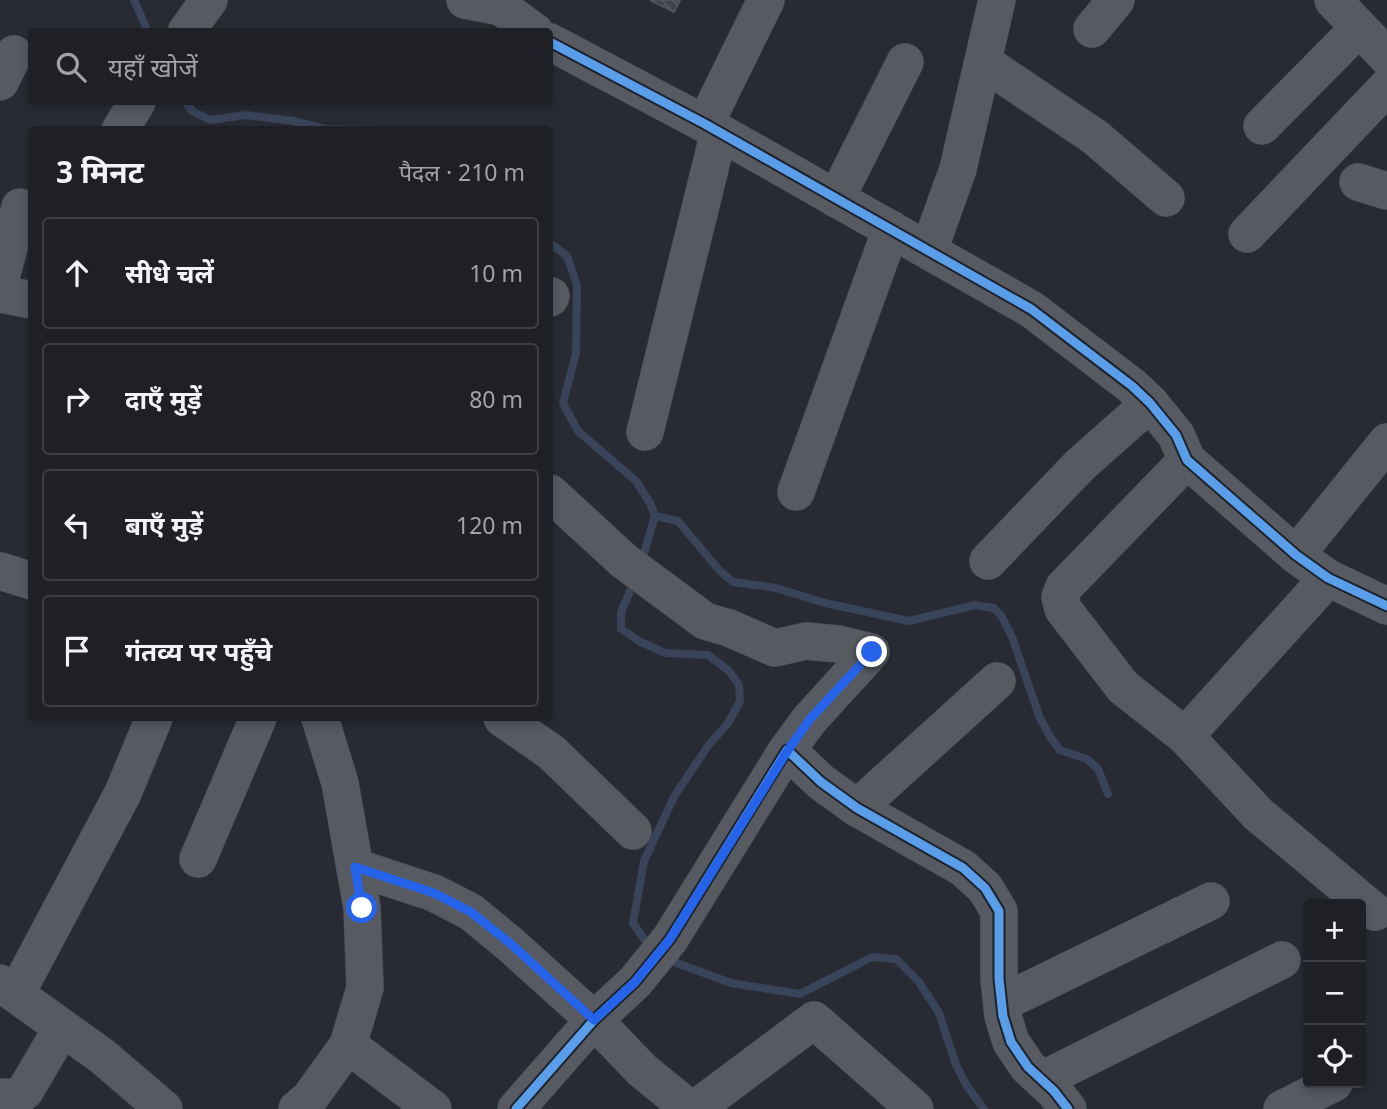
<!DOCTYPE html>
<html lang="hi">
<meta charset="utf-8">
<style>
:root{--surface:#1e2026;--page:#2b2d32;--text:#f1f3f6;--muted:#a1a3a7;--line:#3c3e43}
body{margin:0;font-family:"Noto Sans","Noto Sans Devanagari",sans-serif;background:var(--page);color:var(--text)}
.controls{position:absolute;right:21px;bottom:21px;display:grid;overflow:hidden;border-radius:7px;box-shadow:0 4px 10px #0003}
.controls button{width:63px;height:63px;display:grid;place-items:center;padding:0;border:0;border-bottom:2px solid var(--line);background:var(--surface);color:var(--text);font:35px sans-serif}
.stop{position:absolute;width:21px;height:21px;margin:-16px;border:5px solid #2563eb;border-radius:50%;background:#fff}
.stop.end{background:#2563eb;border-color:#fff;box-shadow:0 2px 7px #0008}
.list{margin:0;padding:0;list-style:none}
h2{display:flex;justify-content:space-between;align-items:center;height:91px;margin:0;padding:0 28px;font-size:30px}
h2 small{font-size:23px;font-weight:400;color:var(--muted)}
.list li{display:grid;grid-template-columns:46px 1fr auto;gap:21px;align-items:center;box-sizing:border-box;height:112px;margin:0 14px 14px;padding:0 14px;border:2px solid var(--line);border-radius:7px}
.list b{display:block;font-size:26px;white-space:nowrap}
.list em{font-size:23px;font-style:normal;color:var(--muted)}
.icon{flex:none;width:38px;height:38px;fill:none;stroke:currentColor;stroke-width:2;stroke-linecap:round;stroke-linejoin:round}
.map{position:relative;flex:none;width:1387px;height:1109px;overflow:hidden}
.search{position:absolute;background:var(--surface);box-shadow:0 4px 10px #0003;left:28px;top:28px;width:525px;height:77px;display:flex;align-items:center;gap:18px;box-sizing:border-box;padding:0 24px;border-radius:7px;color:var(--muted);font-size:26px}
.panel{position:absolute;background:var(--surface);box-shadow:0 4px 10px #0003;left:28px;top:126px;width:525px;height:595px;border-radius:7px}
.map>svg:first-child{display:block}
</style>
<div class="map">
<svg width="1387" height="1109" viewBox="0 0 1387 1109">
<defs>
<pattern id="building-back-hatch" width="6" height="6" patternUnits="userSpaceOnUse" patternTransform="scale(1.75)"><rect width="6" height="6" fill="#3f4248"/><path d="M-1 5l2 2M0 0l6 6M5-1l2 2" fill="none" stroke="#585b61"/></pattern>
</defs>
<rect width="100%" height="100%" fill="#282b33"/>
<g fill="none" stroke-linecap="round" stroke-linejoin="round">
<g stroke="#39445a" stroke-width="8">
<polyline points="134,0 148,32"/>
<polyline points="186,102 192,111 210,120 246,115 293,121 325,129 372,130"/>
<polyline points="550,243 567,256 577,285 576,353 563,403 578,431 636,481 650,503 655,516 641,563"/>
<polyline points="655,516 678,521 719,570 733,582 776,588 825,603 909,621 975,605 994,608 1002,617 1012,637 1040,718 1051,738 1060,750 1087,759 1098,769 1108,794"/>
<polyline points="634,582 621,612 621,629 639,641 665,653 708,655 729,671 739,685 740,701 728,723 708,746 675,795 644,861 633,923 650,948"/>
<polyline points="666,959 731,983 800,994 872,957 896,959 919,982 939,1013 956,1065 967,1086 984,1109"/>
</g>
</g>
<polygon fill="url(#building-back-hatch)" stroke="#50535b" stroke-width="2" points="650,0 680,0 674,12"/>
<g fill="none" stroke-linecap="round" stroke-linejoin="round">
<defs>
<g id="minor">
<polyline points="465,0 501,7"/>
<polyline points="499,0 501,7 535,32"/>
<polyline points="1333,0 1387,57"/>
<polyline points="1092,29 1116,0"/>
<polyline points="186,32 209,0"/>
<polyline points="550,42 705,124 1031,309 1132,386 1150,403 1176,435 1187,460 1296,555 1328,578 1387,606"/>
<polyline points="983,62 1095,137 1166,198"/>
<polyline points="0,82 14,54"/>
<polyline points="705,124 766,0"/>
<polyline points="1262,126 1359,28"/>
<polyline points="120,130 137,102"/>
<polyline points="1358,182 1387,191"/>
<polyline points="836,199 905,62"/>
<polyline points="1247,234 1387,87"/>
<polyline points="929,250 958,169 997,0"/>
<polyline points="0,281 20,207"/>
<polyline points="0,294 32,300"/>
<polyline points="550,298 551,296"/>
<polyline points="645,432 719,132"/>
<polyline points="1187,460 1064,587 1060,597 1063,609 1123,687 1185,736 1258,814 1375,912"/>
<polyline points="796,492 891,229"/>
<polyline points="550,493 624,561 705,621 729,628 775,648 806,641 838,644 871,652 810,719 787,750"/>
<polyline points="1296,555 1387,442"/>
<polyline points="988,561 1080,465 1150,403"/>
<polyline points="0,571 32,581"/>
<polyline points="502,718 551,752 633,831"/>
<polyline points="1185,736 1328,578"/>
<polyline points="857,808 997,681"/>
<polyline points="198,859 258,718"/>
<polyline points="355,867 434,893 471,912 511,945 594,1020 642,1070 686,1106 693,1108 699,1106 814,1020 915,1109"/>
<polyline points="0,983 102,1056 164,1109"/>
<polyline points="16,994 123,793 154,718"/>
<polyline points="1002,1003 1211,901"/>
<polyline points="348,1045 433,1109"/>
<polyline points="1042,1080 1282,960"/>
<polyline points="0,1097 15,1098 25,1091 62,1028"/>
<polyline points="297,1109 309,1099 348,1045 365,988 362,908 340,783 320,718"/>
<polyline points="516,1109 594,1020 635,982 670,939 787,750 821,782 857,808 963,868 985,888 999,911 999,979 1003,1016 1011,1042 1028,1067 1054,1091 1068,1109"/>
<polyline points="1282,1109 1334,1083"/>
</g>
</defs>
<use href="#minor" stroke="#44464c" stroke-width="38"/>
<use href="#minor" stroke="#575a61" stroke-width="37"/>
<defs>
<g id="cycleway">
<polyline points="550,42 705,124 1031,309 1132,386 1150,403 1176,435 1187,460 1296,555 1328,578 1387,606"/>
<polyline points="516,1109 594,1020 635,982 670,939 787,750 821,782 857,808 963,868 985,888 999,911 999,979 1003,1016 1011,1042 1028,1067 1054,1091 1068,1109"/>
</g>
</defs>
<use href="#cycleway" stroke="#1d222c" stroke-width="13"/>
<use href="#cycleway" stroke="#5a9eea" stroke-width="9"/>
</g>
<g fill="none" stroke-linecap="round" stroke-linejoin="round">
<polyline stroke="#2563eb" stroke-width="9" points="362,908 355,867 434,893 471,912 511,944 594,1020 635,982 670,939 788,750 810,719 872,652"/>
</g>
</svg>
<div class="controls">
<button>+</button>
<button>−</button>
<button><svg class="icon" aria-label="locate" viewBox="0 0 24 24"><circle cx="12" cy="12" r="6"/><path d="M12 2v4M12 18v4M2 12h4M18 12h4"/></svg></button>
</div>
<div class="stop" style="left:362px;top:908px"></div>
<div class="stop end" style="left:872px;top:652px"></div>
<div class="search"><svg class="icon" aria-label="search" viewBox="0 0 24 24"><circle cx="10" cy="10" r="6"/><path d="M15 15l6 6"/></svg>यहाँ खोजें</div>
<section class="panel">
<h2>3 मिनट<small>पैदल · 210 m</small></h2>
<ul class="list">
<li><svg class="icon" aria-label="ahead" viewBox="0 0 24 24"><path d="M12 20V5M6 11l6-6 6 6"/></svg><div><b>सीधे चलें</b></div><em>10 m</em></li>
<li><svg class="icon" aria-label="right" viewBox="0 0 24 24"><path d="M7 20v-9h11M14 6l5 5-5 5"/></svg><div><b>दाएँ मुड़ें</b></div><em>80 m</em></li>
<li><svg class="icon" aria-label="left" viewBox="0 0 24 24"><path d="M17 20v-9H6M10 6l-5 5 5 5"/></svg><div><b>बाएँ मुड़ें</b></div><em>120 m</em></li>
<li><svg class="icon" aria-label="arrive" viewBox="0 0 24 24"><path d="M6 21V4h12l-3 4 3 4H6"/></svg><div><b>गंतव्य पर पहुँचे</b></div></li>
</ul>
</section>
</div>
